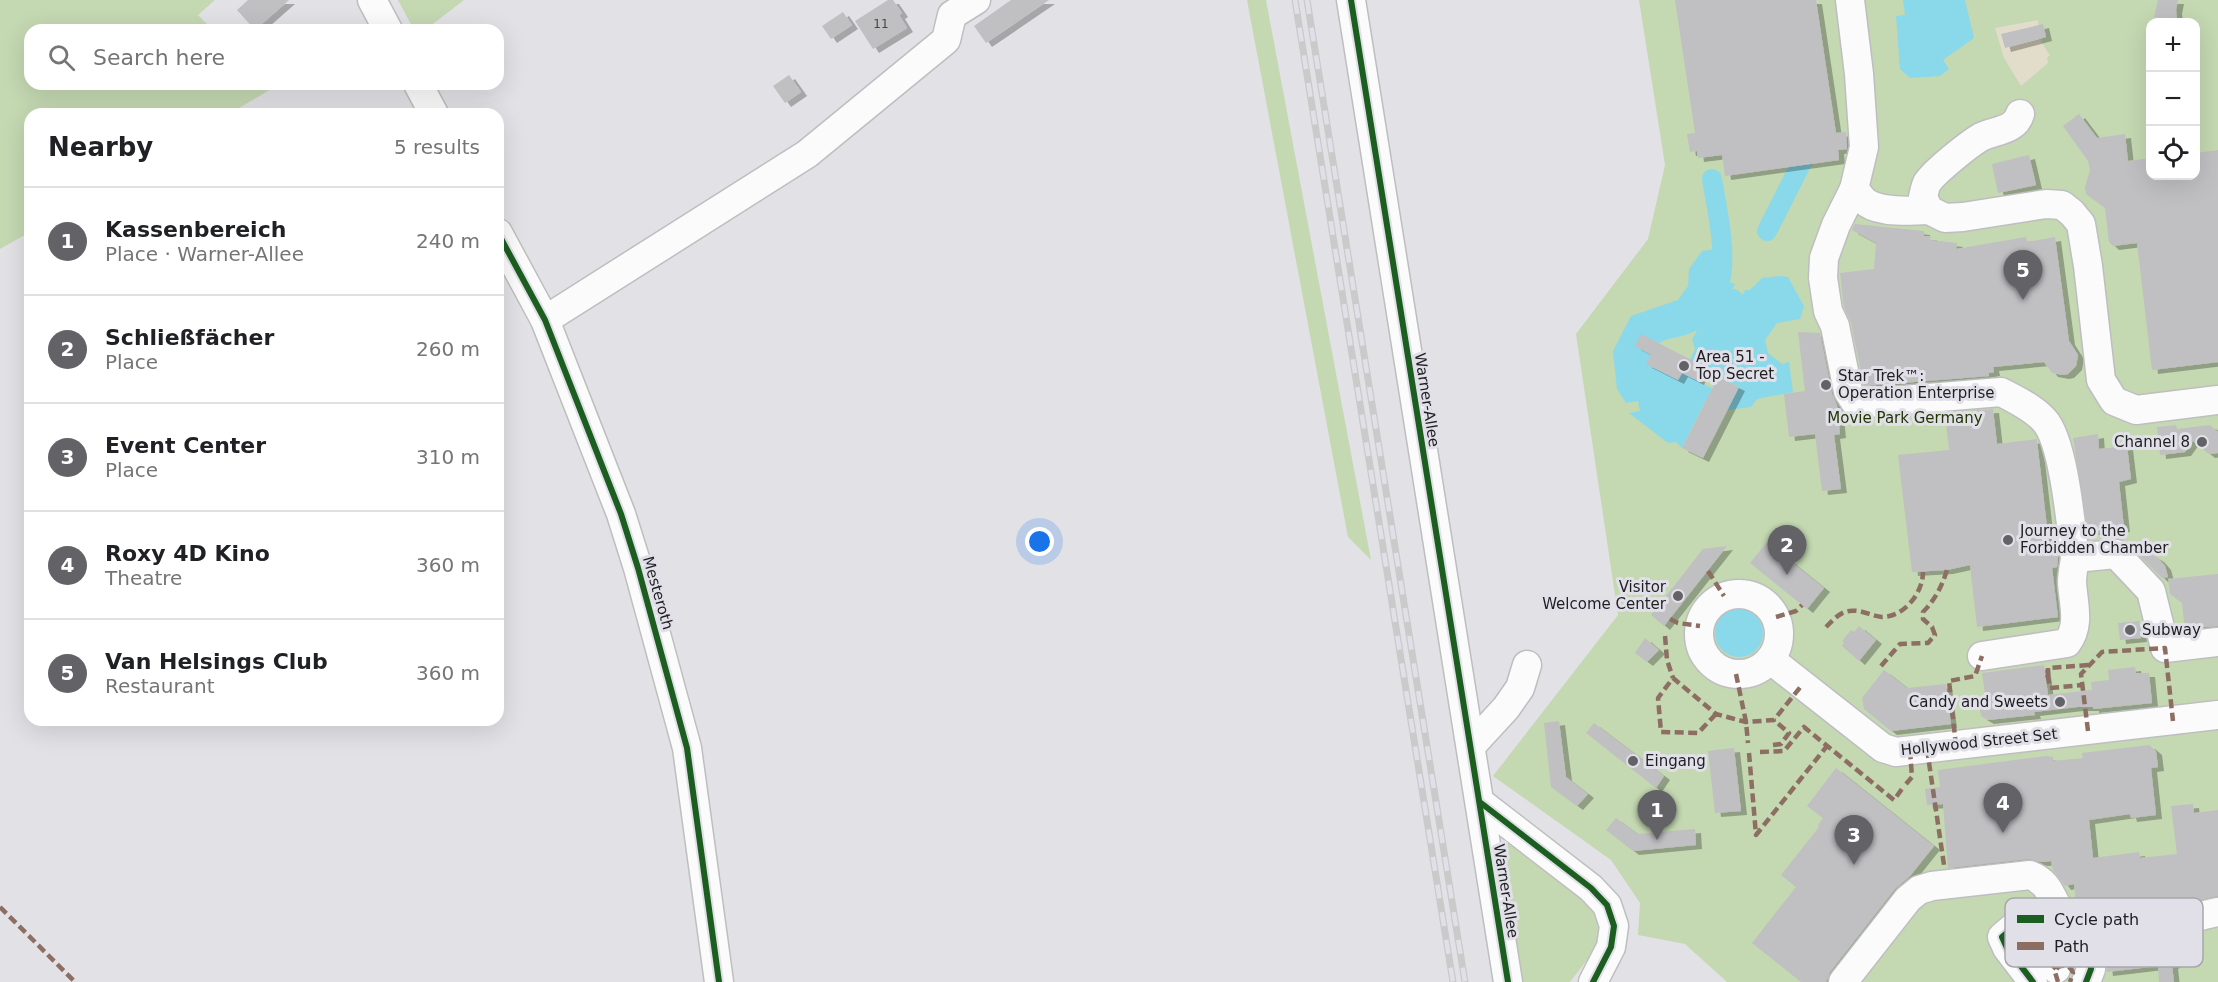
<!DOCTYPE html>
<meta charset="utf-8">
<style>
:root{--surface:#fff;--page:#f6f6f6;--text:#202124;--muted:#757577;--line:#e0e0e0;--accent:#636367}
body{margin:0;font-family:"DejaVu Sans",sans-serif;background:var(--page);color:var(--text)}
.controls{position:absolute;right:18px;top:18px;display:grid;overflow:hidden;border-radius:12px;box-shadow:0 6px 24px #0002}
.controls button{width:54px;height:54px;display:grid;place-items:center;padding:0;border:0;border-bottom:2px solid var(--line);background:var(--surface);color:var(--text);font:30px sans-serif}
.you{position:absolute;left:1040px;top:542px;width:21px;height:21px;margin:-15px;border:4px solid #fff;border-radius:50%;background:#1a73e8;box-shadow:0 0 0 9px #1a73e833}
.badge{display:grid;place-items:center;width:39px;height:39px;border-radius:50%;background:var(--accent);color:#fff;font-size:20px;font-weight:700}
.pin{position:absolute;translate:-50% -50px;filter:drop-shadow(0 2px 3px #0008)}
.pin::after{content:'';position:absolute;top:32px;width:21px;height:18px;background:inherit;clip-path:polygon(0 0,100% 0,50% 100%)}
.list{margin:0;padding:0;list-style:none}
h2{display:flex;justify-content:space-between;align-items:center;height:78px;margin:0;padding:0 24px;font-size:26px}
h2 small{font-size:20px;font-weight:400;color:var(--muted)}
.list li{display:grid;grid-template-columns:39px 1fr auto;gap:18px;align-items:center;box-sizing:border-box;height:108px;padding:0 24px;border-top:2px solid var(--line)}
.list b{display:block;font-size:22px;white-space:nowrap}
.list p{margin:0;font-size:20px;white-space:nowrap;color:var(--muted)}
.list em{font-size:20px;font-style:normal;color:var(--muted)}
.icon{flex:none;width:33px;height:33px;fill:none;stroke:currentColor;stroke-width:2;stroke-linecap:round;stroke-linejoin:round}
.map{position:relative;flex:none;width:2218px;height:982px;overflow:hidden}
.search{position:absolute;background:var(--surface);box-shadow:0 6px 24px #0002;left:24px;top:24px;width:480px;height:66px;display:flex;align-items:center;gap:15px;box-sizing:border-box;padding:0 21px;border-radius:18px;color:var(--muted);font-size:22px}
.panel{position:absolute;background:var(--surface);box-shadow:0 6px 24px #0002;left:24px;top:108px;width:480px;height:618px;border-radius:18px}
.map>svg:first-child{display:block}
</style>
<div class="map">
<svg width="2218" height="982" viewBox="0 0 2218 982">
<defs>
<filter id="shadow"><feDropShadow dx="6" dy="4" stdDeviation="0" flood-color="#0004"/></filter>
</defs>
<rect width="100%" height="100%" fill="#e2e2e6"/>
<g fill="#c4d8b2" fill-rule="evenodd">
<polygon points="0,0 215,0 198,15 213,30 30,30 30,84 269,84 273,88 229,114 30,114 30,232 0,249"/>
<polygon points="398,0 464,0 425,30 414,30"/>
<polygon points="1247,0 1266,0 1371,560 1348,537"/>
<path d="M1639 0H2218V982H1727L1685 944 1638 935 1640 903 1611 860 1493 776 1618 615 1576 334 1648 239 1665 165ZM2150 22H2196V176H2150Z"/>
<polygon points="1506,841 1553,873 1596,909 1602,941 1570,982 1519,982 1498,845"/>
</g>
<path fill="#e2dcca" d="M2038 20C2038 34 2041 44 2050 55L2047 58 2048 63 2021 86 2004 58 1995 28Z"/>
<g fill="#8ad9ea">
<polygon points="1903,0 1965,0 1974,38 1943,60 1949,69 1940,76 1910,78 1900,69 1896,16 1905,15"/>
<path d="M1717 249C1719 274 1715 299 1692 314 1689 317 1684 321 1681 322 1677 323 1672 320 1667 321 1654 323 1640 333 1635 345 1634 349 1635 355 1635 359 1638 390 1673 404 1695 380L1722 393 1706 400 1682 448 1676 442 1668 443 1629 413 1640 411 1638 401 1626 403 1617 389 1613 351 1631 316 1678 300 1688 286 1689 269 1702 251Z"/>
<polygon points="1781,276 1788,277 1804,306 1800,319 1777,323 1765,340 1768,353 1782,364 1789,362 1793,392 1757,399 1751,407 1727,410 1739,387 1705,370 1705,367 1745,290 1750,290 1762,278"/>
<polygon points="1727,282 1735,284 1696,353 1692,339 1697,331 1689,328 1710,311"/>
<circle cx="1739" cy="633" r="24"/>
</g>
<g fill="none" stroke-linecap="round" stroke-linejoin="round">
<g stroke="#8ad9ea" stroke-width="20">
<path d="M1712 179C1719 225 1743 306 1681 326 1666 330 1650 330 1644 348 1635 379 1670 395 1693 375L1733 299"/>
<polyline points="1767,231 1804,158"/>
</g>
</g>
<g fill="#c0bfc2" filter="url(#shadow)">
<polygon points="248,0 289,0 255,30 237,10"/>
<polygon points="888,0 893,0 902,13 899,15 907,28 873,49 855,21"/>
<polygon points="1011,0 1049,0 986,43 974,26"/>
<polygon points="1675,0 1816,0 1836,133 1846,132 1847,149 1838,150 1839,160 1725,176 1722,155 1698,158 1697,151 1690,152 1687,134 1695,133"/>
<polygon points="2158,0 2178,0 2176,10 2177,19 2169,20 2154,17"/>
<polygon points="843,12 852,25 831,39 822,26"/>
<polygon points="2043,24 2046,37 2005,48 2001,34"/>
<polygon points="789,75 801,92 785,103 773,86"/>
<polygon points="2079,114 2097,138 2125,134 2128,161 2151,158 2151,176 2196,176 2196,153 2218,150 2218,362 2152,370 2137,243 2113,246 2109,242 2105,208 2086,194 2085,187 2090,170 2088,161 2063,126"/>
<polygon points="2029,155 2036,185 1998,193 1992,164"/>
<polygon points="1855,224 1924,231 1924,236 1931,236 1930,240 1957,243 1956,249 2026,237 2027,242 2055,237 2069,341 2078,355 2076,366 2068,374 2063,375 2052,373 2044,362 1993,367 1994,372 1989,373 1989,376 1864,386 1851,323 1844,307 1840,273 1874,269 1876,243 1852,230"/>
<polygon points="1798,332 1820,333 1832,394 1837,405 1840,434 1834,435 1841,489 1822,491 1815,434 1789,437 1784,394 1805,391"/>
<polygon points="1641,334 1705,367 1698,381 1682,373 1678,380 1646,364 1651,355 1635,346"/>
<polygon points="1718,377 1739,387 1703,458 1682,448"/>
<polygon points="1993,409 1997,444 2037,439 2037,441 2050,553 2058,552 2058,558 2057,567 2052,568 2058,617 1977,627 1970,565 1947,570 1912,572 1898,455 1949,450 1945,413"/>
<polygon points="2176,425 2177,429 2210,425 2218,432 2218,453 2209,454 2193,441 2185,452 2160,455 2157,427"/>
<polygon points="2098,434 2099,449 2127,446 2131,479 2119,482 2124,528 2088,531 2073,438"/>
<polygon points="1767,542 1824,588 1807,609 1750,563"/>
<polygon points="1727,546 1664,626 1651,615 1703,549"/>
<polygon points="2136,552 2148,552 2158,558 2165,566 2168,577 2162,578"/>
<polygon points="2218,574 2218,626 2192,628 2184,622 2182,603 2170,594 2168,579"/>
<polygon points="2139,621 2141,638 2120,640 2118,623"/>
<polygon points="1859,626 1876,640 1859,661 1842,646 1844,643 1842,641 1851,630 1854,632"/>
<polygon points="1645,638 1659,650 1647,662 1635,653"/>
<polygon points="2044,665 2048,695 2092,690 2091,682 2109,680 2108,670 2135,667 2136,673 2149,673 2152,703 2093,709 2093,707 2077,707 2034,712 2035,715 1988,720 1981,716 1979,703 1986,702 1982,673"/>
<polygon points="1884,670 1907,688 1946,684 1951,724 1891,731 1864,709 1862,698"/>
<polygon points="1559,721 1566,777 1588,794 1577,806 1551,787 1544,723"/>
<polygon points="1594,723 1664,776 1656,788 1586,733"/>
<polygon points="2149,745 2156,751 2158,767 2151,768 2156,815 2131,818 2130,814 2089,820 2093,858 2139,852 2140,858 2177,854 2171,806 2193,804 2194,813 2218,810 2218,896 2147,912 2115,915 2076,904 2074,884 2065,886 2053,870 2051,861 2042,862 2028,859 1948,868 1943,804 1927,805 1925,789 1940,787 1938,770 2046,756 2053,757 2053,761 2083,758 2082,753"/>
<polygon points="1734,748 1741,811 1715,813 1708,751"/>
<polygon points="1836,768 1934,846 1910,876 1895,889 1830,972 1826,982 1801,982 1752,943 1796,887 1781,875 1819,827 1818,825 1823,818 1807,806"/>
<polygon points="1616,818 1638,834 1695,829 1696,845 1633,851 1606,830"/>
<polygon points="2169,941 2169,944 2173,944 2174,964 2172,965 2174,982 2159,982 2158,966 2107,972 2104,951 2156,946 2156,944"/>
</g>
<g fill="none" stroke-linecap="round" stroke-linejoin="round">
<defs>
<g id="minor">
<polyline points="372,0 388,30"/>
<polyline points="1351,0 1508,982"/>
<path d="M1850 0 1859 74 1864 147 1854 189 1836 225 1824 258 1823 278 1828 311 1835 326 1848 391 1855 402 1868 403 2001 392C2015 399 2033 408 2044 420 2064 441 2071 527 2075 558L2116 554 2151 591 2165 648 2218 642"/>
<polyline points="418,84 434,114"/>
<path d="M2020 114C2015 131 1995 130 1981 137 1969 144 1934 172 1927 183 1925 187 1924 193 1923 197L1929 210 1945 218 1963 217 2046 204 2062 205 2072 213 2081 224 2088 266 2101 380 2114 401 2136 410 2218 400"/>
<path d="M1854 189C1858 193 1862 200 1867 203 1882 213 1912 211 1929 210"/>
<polyline points="498,233 545,320 621,514 638,568 687,748 719,982"/>
<polyline points="545,320 807,154 946,40 952,15 976,0"/>
<circle cx="1739" cy="634" r="40"/>
<path d="M1982 656 2067 643C2081 625 2073 603 2072 582 2072 574 2074 566 2075 558"/>
<polyline points="1771,660 1883,748 1896,752 2218,715"/>
<polyline points="1471,746 1506,708 1520,688 1527,665"/>
<polyline points="1481,803 1591,888 1607,905 1614,926 1611,947 1593,982"/>
<polyline points="2020,932 2056,969"/>
<path d="M1843 982 1908 899 1919 890 1932 886 2030 875C2054 884 2050 904 2067 919 2074 926 2086 932 2096 933 2128 937 2185 919 2218 912"/>
<polyline points="2033,982 2007,948 2002,937 2022,920 2028,918 2039,923 2059,944 2090,959 2091,969 2086,982"/>
</g>
</defs>
<use href="#minor" stroke="#bebec1" stroke-width="31"/>
<use href="#minor" stroke="#fbfbfb" stroke-width="28"/>
<defs>
<g id="rail">
<polyline points="1295,0 1453,982"/>
<polyline points="1307,0 1465,982"/>
</g>
</defs>
<use href="#rail" stroke="#cacacb" stroke-width="7"/>
<use href="#rail" stroke="#e1e0e8" stroke-width="4.5" stroke-dasharray="14" stroke-linecap="butt"/>
<g stroke="#8d6e63" stroke-width="4.5" stroke-dasharray="9 4.5" stroke-linecap="butt">
<polyline points="1708,571 1724,596"/>
<polyline points="1776,617 1796,611 1802,605"/>
<polyline points="1670,619 1678,623 1700,626"/>
<path d="M1826 627C1833 620 1840 612 1849 611 1861 609 1871 616 1882 617 1904 617 1923 593 1923 572"/>
<polyline points="1665,636 1667,660 1673,678"/>
<path d="M1881 666 1900 644 1928 643 1935 635 1932 627 1923 619V612C1935 600 1942 586 1947 570"/>
<polyline points="1736,674 1746,722 1748,743"/>
<polyline points="2048,677 2048,668 2089,665"/>
<polyline points="2046,678 2048,677 2050,688 2082,685"/>
<polyline points="1716,714 1698,733 1661,732 1658,698 1673,678 1716,714 1746,722 1774,720 1802,685"/>
<polyline points="2088,731 2081,674 2102,652 2165,648 2173,721"/>
<polyline points="1773,745 1781,744 1789,733 1774,720"/>
<polyline points="1956,746 1949,681 1975,676 1982,656"/>
<polyline points="1927,749 1944,865"/>
<polyline points="1760,752 1784,751 1804,727 1894,800 1904,786"/>
<polyline points="1749,753 1756,835 1827,746"/>
<polyline points="1906,784 1912,777 1910,751"/>
<polyline points="0,907 75,982"/>
<polyline points="2015,926 2056,969"/>
<polyline points="2016,961 2049,936"/>
<path d="M2058 982 2055 972 2058 967C2065 964 2071 966 2073 973L2070 982"/>
</g>
<defs>
<g id="cycleway">
<polyline points="1351,0 1508,982"/>
<polyline points="498,233 545,320 621,514 638,568 687,748 719,982"/>
<polyline points="1481,803 1591,888 1607,905 1614,926 1611,947 1593,982"/>
<polyline points="2033,982 2007,948 2002,937 2022,920 2028,918 2039,923 2059,944 2090,959 2091,969 2086,982"/>
</g>
</defs>
<use href="#cycleway" stroke="#e1e0e8" stroke-width="10"/>
<use href="#cycleway" stroke="#1b5e20" stroke-width="6"/>
</g>
<g fill="#636367" stroke="#e1e0e8" stroke-width="2">
<circle cx="1684" cy="366" r="6"/>
<circle cx="1826" cy="385" r="6"/>
<circle cx="2202" cy="442" r="6"/>
<circle cx="2008" cy="540" r="6"/>
<circle cx="1678" cy="596" r="6"/>
<circle cx="2130" cy="630" r="6"/>
<circle cx="2060" cy="702" r="6"/>
<circle cx="1633" cy="761" r="6"/>
</g>
<g text-anchor="middle" dominant-baseline="central" stroke-width="6" stroke-linejoin="round" paint-order="stroke">
<g font-size="12" fill="#47474a">
<text x="881" y="24">11</text>
</g>
<g font-size="15" fill="#1f1f22" stroke="#e1e0e8" text-anchor="start">
<text x="1696" y="357">Area 51 -<tspan x="1696" dy="17">Top Secret</tspan></text>
<text x="1838" y="376">Star Trek™:<tspan x="1838" dy="17">Operation Enterprise</tspan></text>
<text x="2190" y="442" text-anchor="end">Channel 8</text>
<text x="2020" y="531">Journey to the<tspan x="2020" dy="17">Forbidden Chamber</tspan></text>
<text x="1666" y="587" text-anchor="end">Visitor<tspan x="1666" dy="17">Welcome Center</tspan></text>
<text x="2142" y="630">Subway</text>
<text x="2048" y="702" text-anchor="end">Candy and Sweets</text>
<text x="1645" y="761">Eingang</text>
</g>
<g font-size="15" fill="#1f1f22" stroke="#e1e0e8">
<text transform="translate(1427 400) rotate(81)">Warner-Allee</text>
<text transform="translate(658 593) rotate(74)">Mesteroth</text>
<text transform="translate(1979 742) rotate(-6)">Hollywood Street Set</text>
<text transform="translate(1506 891) rotate(81)">Warner-Allee</text>
</g>
<g font-size="15" fill="#1f3500" stroke="#e1e0e8">
<text x="1905" y="418">Movie Park Germany</text>
</g>
</g>
<rect x="2005" y="898" width="198" height="69" rx="9" fill="#e1e0e8" stroke="#a7a6ad" stroke-width="1.5"/>
<rect x="2017" y="915" width="27" height="8" fill="#1b5e20"/>
<rect x="2017" y="942" width="27" height="8" fill="#8d6e63"/>
<g font-size="16" fill="#1f1f22">
<text x="2054" y="925">Cycle path</text>
<text x="2054" y="952">Path</text>
</g>
</svg>
<div class="controls">
<button>+</button>
<button>−</button>
<button><svg class="icon" aria-label="locate" viewBox="0 0 24 24"><circle cx="12" cy="12" r="6"/><path d="M12 2v4M12 18v4M2 12h4M18 12h4"/></svg></button>
</div>
<div class="you"></div>
<div class="pin badge" style="left:1657px;top:840px">1</div>
<div class="pin badge" style="left:1787px;top:575px">2</div>
<div class="pin badge" style="left:1854px;top:865px">3</div>
<div class="pin badge" style="left:2003px;top:833px">4</div>
<div class="pin badge" style="left:2023px;top:300px">5</div>
<div class="search"><svg class="icon" aria-label="search" viewBox="0 0 24 24"><circle cx="10" cy="10" r="6"/><path d="M15 15l6 6"/></svg>Search here</div>
<section class="panel">
<h2>Nearby<small>5 results</small></h2>
<ul class="list">
<li><span class="badge">1</span><div><b>Kassenbereich</b><p>Place · Warner-Allee</p></div><em>240 m</em></li>
<li><span class="badge">2</span><div><b>Schließfächer</b><p>Place</p></div><em>260 m</em></li>
<li><span class="badge">3</span><div><b>Event Center</b><p>Place</p></div><em>310 m</em></li>
<li><span class="badge">4</span><div><b>Roxy 4D Kino</b><p>Theatre</p></div><em>360 m</em></li>
<li><span class="badge">5</span><div><b>Van Helsings Club</b><p>Restaurant</p></div><em>360 m</em></li>
</ul>
</section>
</div>
